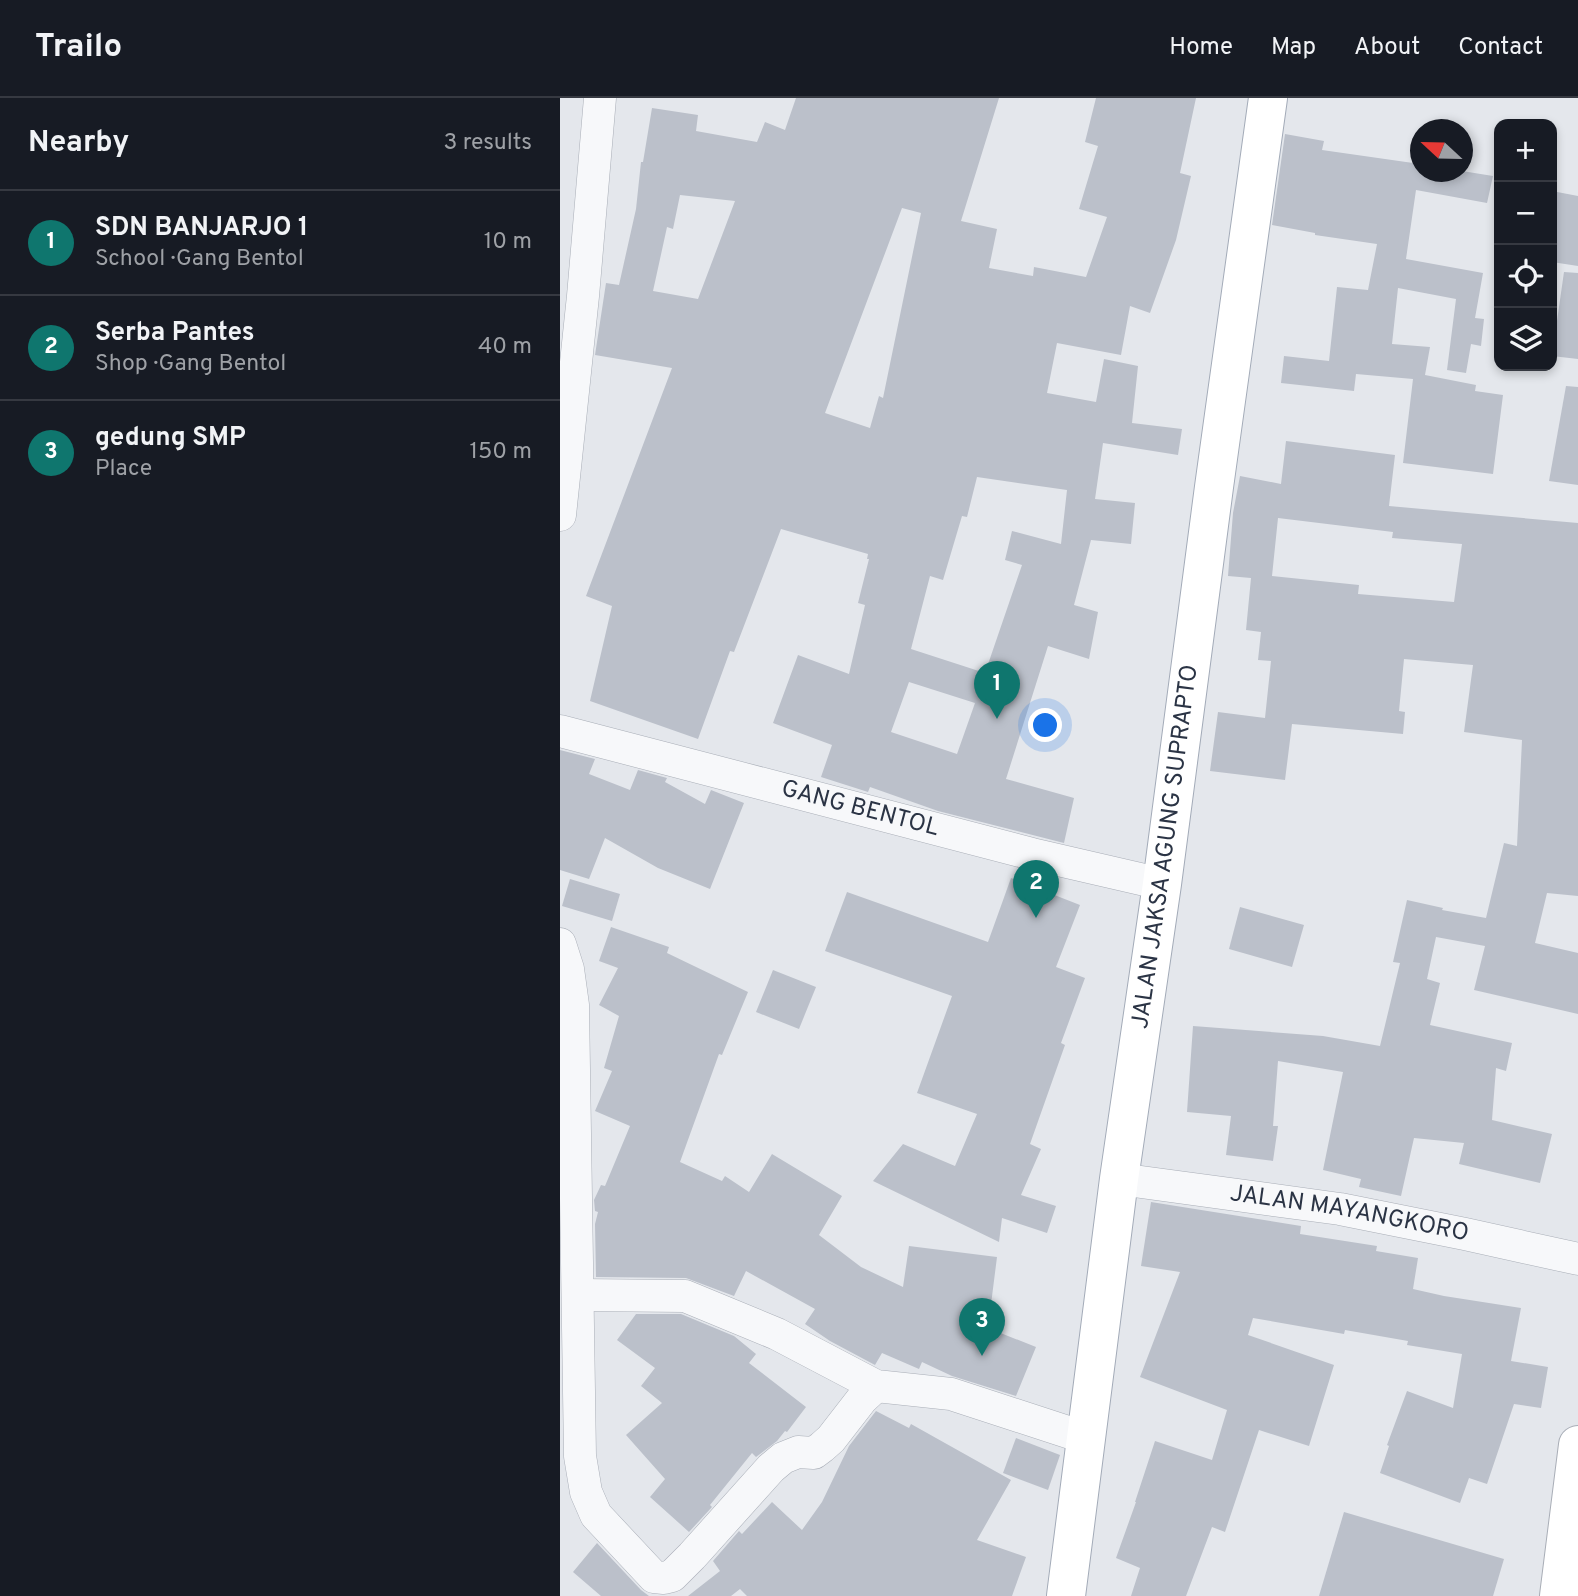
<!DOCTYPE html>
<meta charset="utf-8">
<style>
:root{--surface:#171b24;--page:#242831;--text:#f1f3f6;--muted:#9ea1a6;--line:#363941;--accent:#0f766e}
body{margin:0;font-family:Overpass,sans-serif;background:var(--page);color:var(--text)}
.controls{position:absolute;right:21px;top:21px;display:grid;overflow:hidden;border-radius:14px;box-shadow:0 4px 10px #0003}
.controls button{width:63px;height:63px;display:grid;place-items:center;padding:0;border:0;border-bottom:2px solid var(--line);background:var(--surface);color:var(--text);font:35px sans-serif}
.compass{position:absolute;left:850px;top:21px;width:63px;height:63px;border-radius:50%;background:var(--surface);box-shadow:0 4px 10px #0003;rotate:292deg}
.you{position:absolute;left:486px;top:628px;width:24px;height:24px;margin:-18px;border:5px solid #fff;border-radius:50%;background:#1a73e8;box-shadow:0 0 0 10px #1a73e833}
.badge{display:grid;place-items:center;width:46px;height:46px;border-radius:50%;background:var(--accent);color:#fff;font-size:23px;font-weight:700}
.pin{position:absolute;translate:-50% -58px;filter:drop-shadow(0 2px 4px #0008)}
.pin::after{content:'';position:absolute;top:37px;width:24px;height:21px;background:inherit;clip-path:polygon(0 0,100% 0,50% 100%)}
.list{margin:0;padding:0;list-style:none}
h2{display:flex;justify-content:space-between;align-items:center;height:91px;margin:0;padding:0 28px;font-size:30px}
h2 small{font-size:23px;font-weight:400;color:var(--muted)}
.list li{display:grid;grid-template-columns:46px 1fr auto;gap:21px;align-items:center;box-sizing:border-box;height:105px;padding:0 28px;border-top:2px solid var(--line)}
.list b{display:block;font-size:26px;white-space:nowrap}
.list p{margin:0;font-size:23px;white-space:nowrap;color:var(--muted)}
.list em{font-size:23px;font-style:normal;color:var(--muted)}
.icon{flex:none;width:38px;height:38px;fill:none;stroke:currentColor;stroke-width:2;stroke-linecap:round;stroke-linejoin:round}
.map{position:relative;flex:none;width:1018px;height:1498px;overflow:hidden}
header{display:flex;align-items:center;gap:42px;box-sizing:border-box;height:98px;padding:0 35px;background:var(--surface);border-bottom:2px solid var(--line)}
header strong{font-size:33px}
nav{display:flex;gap:38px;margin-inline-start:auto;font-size:24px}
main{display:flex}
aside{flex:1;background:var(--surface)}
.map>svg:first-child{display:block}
</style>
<header>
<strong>Trailo</strong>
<nav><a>Home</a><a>Map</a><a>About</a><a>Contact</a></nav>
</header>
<main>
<aside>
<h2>Nearby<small>3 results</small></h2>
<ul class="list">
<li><span class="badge">1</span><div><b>SDN BANJARJO 1</b><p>School · Gang Bentol</p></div><em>10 m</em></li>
<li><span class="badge">2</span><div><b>Serba Pantes</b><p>Shop · Gang Bentol</p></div><em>40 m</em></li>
<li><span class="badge">3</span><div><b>gedung SMP</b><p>Place</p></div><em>150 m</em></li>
</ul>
</aside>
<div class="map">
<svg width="1018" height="1498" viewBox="0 0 1018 1498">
<rect width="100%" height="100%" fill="#e4e7ec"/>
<g fill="#bbc0ca" fill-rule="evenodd">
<path d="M236 0H439L401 123 437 131 429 170 473 178 474 169 526 179 547 119 519 111 538 48 525 44 536 0H636L620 75 631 78 616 142 590 215 570 208 561 257 497 245 487 295 536 304 544 261 578 268 572 325 622 331 618 357 543 345 535 401 575 405 571 446 531 442 514 507 538 514 529 561 488 548 446 681 514 700 504 745 378 713 310 689 308 694 261 679 272 647 213 625 238 557 289 576 305 507 298 505 309 461H307L308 456 221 431 174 554 170 553 138 641 30 603 52 508 26 498 112 270 35 257 46 185 59 187 76 111 81 64H83L92 10 138 17 136 33 197 44 205 24 225 32ZM120 97 175 103 138 201 93 193 107 129 113 131ZM342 110 361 115 323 300 319 298 310 330 265 315ZM417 379 507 392 501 446 452 433 445 462 462 467 425 575 351 551 370 478 383 482 402 418 407 419ZM349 584 415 605 397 656 331 634Z"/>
<polygon points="725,36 764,43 762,52 860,66 860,74 902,73 933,78 927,105 856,92 846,161 923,175 915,220 924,221 921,248 911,246 906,275 887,272 896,201 838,190 832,246 870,249 865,277 916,287 915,293 943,297 933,376 843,365 853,281 796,276 794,293 721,285 724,258 769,263 777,189 808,192 817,146 755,137 755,135 712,127"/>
<polygon points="992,93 1018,98 1018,168 992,164"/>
<polygon points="1004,174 1018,175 1018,261 992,258"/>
<polygon points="1006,288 1018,289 1018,387 989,383"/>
<path d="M726 343 835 357 829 408 1018 425V798L987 795 975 845 1018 855V916L914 892 925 848 876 839 867 881 880 885 870 927 952 945 946 973 936 970 932 1022 992 1036 980 1085 899 1066 904 1045 854 1040 841 1098 799 1089 801 1081 763 1072 783 974 718 963 713 1028H718L713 1063 666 1057 671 1018 627 1014 633 928 763 938 820 948 840 865 833 864 847 802 883 810 882 812 926 820 944 745 957 748 962 642 904 634 913 567 844 561 839 613 845 614 843 636 732 626 725 682 650 673 658 614 705 620 711 563 698 562 701 534 686 532 691 480 668 478 673 415 680 378 721 386ZM718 420 833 434 832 440 902 446 894 504 798 496 799 487 712 478Z"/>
<polygon points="0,652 35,661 29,676 70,692 78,672 107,680 105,684 145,706 151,692 184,705 150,791 98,770 45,740 29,781 0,772"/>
<polygon points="451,780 520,807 496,869 525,880 501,945 505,947 470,1046 481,1051 461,1097 496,1108 487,1135 442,1120 439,1144 313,1083 343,1046 395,1068 417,1016 357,995 392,898 265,853 287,794 428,844"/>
<polygon points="10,781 60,796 52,823 2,808"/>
<polygon points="680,809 744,827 732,869 669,851"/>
<polygon points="51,829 109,849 107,855 188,894 162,957 159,956 120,1064 162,1083 165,1078 189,1094 212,1056 282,1098 259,1137 301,1169 343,1189 349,1148 437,1159 428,1230 476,1249 456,1298 392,1278 362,1264 359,1271 322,1255 315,1267 270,1243 245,1226 255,1211 186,1173 174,1198 126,1180 36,1179 35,1126 38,1114 35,1113 34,1102 41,1087 45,1088 70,1028 35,1013 52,973 44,970 59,918 39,907 58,870 39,863"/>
<polygon points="213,872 256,889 239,931 196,914"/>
<polygon points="591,1104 741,1128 740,1136 817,1148 816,1153 858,1160 853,1191 884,1198 961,1210 951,1263 988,1269 981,1310 954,1306 927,1386 909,1380 900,1405 820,1375 829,1348 827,1347 847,1293 893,1310 902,1256 847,1247 848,1243 785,1232 784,1236 693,1220 688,1237 774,1267 749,1348 699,1332 665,1434 652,1429 626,1498 571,1498 580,1470 556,1460 576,1404 575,1404 595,1343 652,1362 667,1312 580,1279 620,1174 581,1168"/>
<polygon points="76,1216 121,1216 174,1238 196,1256 189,1265 246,1309 227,1334 225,1333 217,1343 196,1359 192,1355 150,1407 152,1409 129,1434 90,1399 105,1381 66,1337 102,1305 81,1288 95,1270 57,1242"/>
<polygon points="316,1313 349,1330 351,1326 451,1382 417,1442 466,1459 452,1498 187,1498 180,1491 171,1498 128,1498 160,1473 153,1463 179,1433 182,1436 212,1404 242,1432 262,1404 289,1348"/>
<polygon points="456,1340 500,1357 488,1392 443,1375"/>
<polygon points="784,1414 944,1461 933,1498 759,1498"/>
<polygon points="37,1445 81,1492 89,1498 41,1498 13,1474"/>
</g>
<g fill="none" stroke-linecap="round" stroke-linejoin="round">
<defs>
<g id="street">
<polyline points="0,417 23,198 40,0"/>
<path id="s1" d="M0 633 472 756 602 786"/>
<polyline points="0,846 8,871 13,907 20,1358 26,1394 36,1417 94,1479 104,1480 112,1478 132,1458 211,1370 223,1360 238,1354 254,1355 262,1349 271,1341 302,1301 316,1288"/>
<path id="s2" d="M559 1081 780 1111 905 1136 1018 1161"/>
<polyline points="18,1197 125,1198 217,1236 316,1288 391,1296 526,1340"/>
</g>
<polyline id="secondary" points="999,1498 1018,1347"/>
<g id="primary">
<path id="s3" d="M506 1498 559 1081 602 786 654 389 708 0"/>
</g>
</defs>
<use href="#street" stroke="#a9aeb7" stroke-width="33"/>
<use href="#secondary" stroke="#a9aeb7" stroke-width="40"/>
<use href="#primary" stroke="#a3abb8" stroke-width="40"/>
<use href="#street" stroke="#f7f8fa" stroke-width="32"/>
<use href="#secondary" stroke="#fff" stroke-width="38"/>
<use href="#primary" stroke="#fff" stroke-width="38"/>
</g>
<g text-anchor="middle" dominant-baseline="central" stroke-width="6" stroke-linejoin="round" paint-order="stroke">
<g font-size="24" fill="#2b3445" stroke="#f4f6f9">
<text stroke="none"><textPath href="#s1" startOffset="310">GANG BENTOL</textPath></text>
<text stroke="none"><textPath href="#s3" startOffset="756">JALAN JAKSA AGUNG SUPRAPTO</textPath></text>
<text stroke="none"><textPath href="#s2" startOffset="233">JALAN MAYANGKORO</textPath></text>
</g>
</g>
</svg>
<div class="controls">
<button>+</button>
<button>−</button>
<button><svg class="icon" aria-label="locate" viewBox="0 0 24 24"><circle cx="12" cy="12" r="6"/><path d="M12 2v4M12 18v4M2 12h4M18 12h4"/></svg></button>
<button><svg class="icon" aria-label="layers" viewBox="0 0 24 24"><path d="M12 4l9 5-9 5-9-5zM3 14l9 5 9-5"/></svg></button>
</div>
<svg class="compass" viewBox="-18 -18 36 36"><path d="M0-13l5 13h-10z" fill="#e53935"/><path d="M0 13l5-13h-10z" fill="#9ea1a6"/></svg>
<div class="you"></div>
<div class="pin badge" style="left:437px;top:621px">1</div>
<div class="pin badge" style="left:476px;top:820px">2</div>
<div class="pin badge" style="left:422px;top:1258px">3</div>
</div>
</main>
